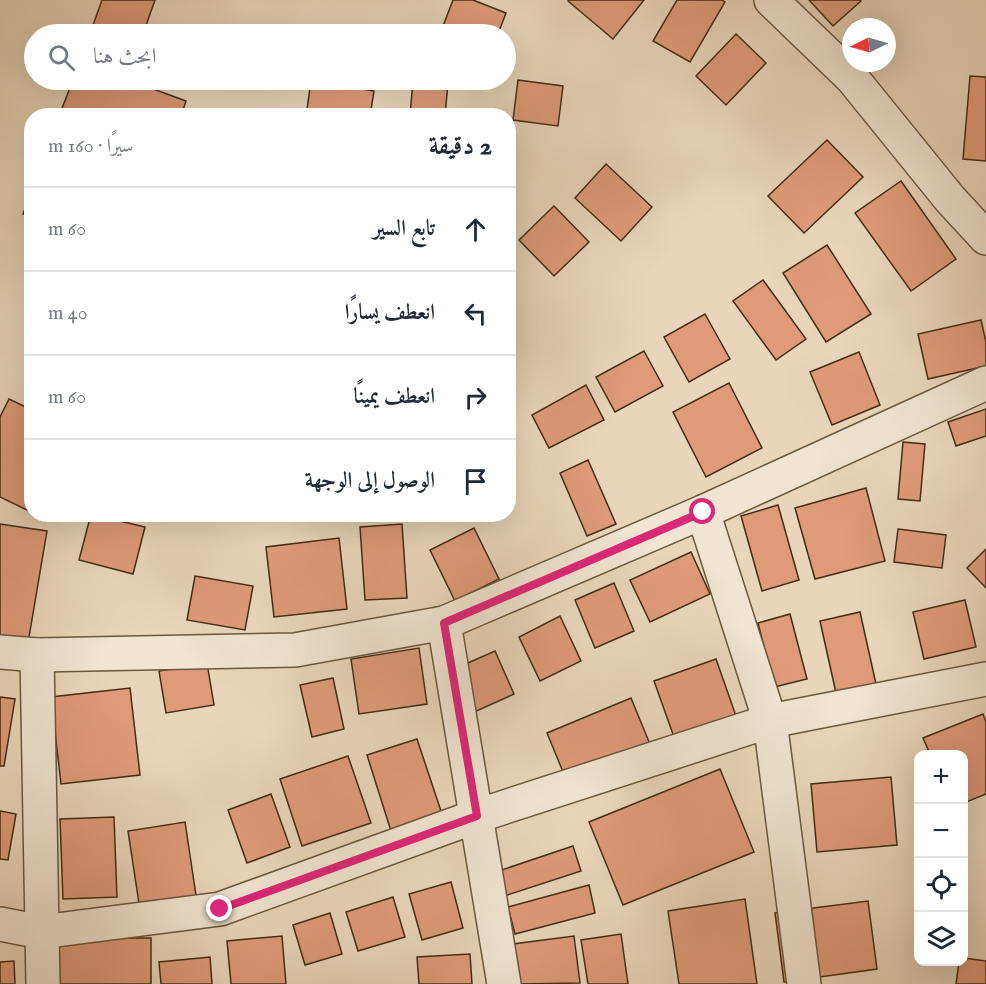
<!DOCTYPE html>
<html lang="ar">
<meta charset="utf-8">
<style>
:root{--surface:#fff;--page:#f6f6f7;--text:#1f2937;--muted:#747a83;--line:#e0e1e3}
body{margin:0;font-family:"IM FELL English",Amiri,serif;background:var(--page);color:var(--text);direction:rtl}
.controls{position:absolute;right:18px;bottom:18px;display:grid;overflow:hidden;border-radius:12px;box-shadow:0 6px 24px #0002}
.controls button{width:54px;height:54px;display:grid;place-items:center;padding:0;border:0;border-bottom:2px solid var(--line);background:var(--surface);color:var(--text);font:30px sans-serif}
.compass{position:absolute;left:842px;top:18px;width:54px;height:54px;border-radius:50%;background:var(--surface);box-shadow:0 6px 24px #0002;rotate:265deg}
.stop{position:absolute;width:18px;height:18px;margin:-14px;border:4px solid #db2777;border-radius:50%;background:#fff}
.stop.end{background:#db2777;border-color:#fff;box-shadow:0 2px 6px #0008}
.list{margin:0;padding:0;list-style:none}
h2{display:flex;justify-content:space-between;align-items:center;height:78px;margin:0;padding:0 24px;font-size:26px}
h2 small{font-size:20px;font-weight:400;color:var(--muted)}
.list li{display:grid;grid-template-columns:39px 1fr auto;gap:18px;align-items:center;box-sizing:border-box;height:84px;padding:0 24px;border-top:2px solid var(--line)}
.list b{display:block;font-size:22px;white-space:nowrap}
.list em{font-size:20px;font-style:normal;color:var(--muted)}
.icon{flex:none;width:33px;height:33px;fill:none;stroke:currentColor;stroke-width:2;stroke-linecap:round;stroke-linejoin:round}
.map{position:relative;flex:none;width:986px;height:984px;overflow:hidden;direction:ltr}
.search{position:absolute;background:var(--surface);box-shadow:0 6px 24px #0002;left:24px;top:24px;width:492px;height:66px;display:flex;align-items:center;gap:15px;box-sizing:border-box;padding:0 21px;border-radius:33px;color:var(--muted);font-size:22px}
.panel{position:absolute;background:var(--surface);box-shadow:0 6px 24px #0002;left:24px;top:108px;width:492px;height:414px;border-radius:24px;direction:rtl}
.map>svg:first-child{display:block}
</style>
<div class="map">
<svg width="986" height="984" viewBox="0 0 986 984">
<rect width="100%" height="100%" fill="#e9d6ba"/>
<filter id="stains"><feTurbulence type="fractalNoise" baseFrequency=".00333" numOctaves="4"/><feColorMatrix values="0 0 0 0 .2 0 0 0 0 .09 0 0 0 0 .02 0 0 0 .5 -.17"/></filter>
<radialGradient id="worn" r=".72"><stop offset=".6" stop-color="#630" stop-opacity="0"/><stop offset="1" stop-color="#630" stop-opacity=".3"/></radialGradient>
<g fill="#df9a7a" stroke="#402e14" stroke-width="1.5">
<polygon points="102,0 155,0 143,34 111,34 92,28"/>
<polygon points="453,0 473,0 506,13 498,34 440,34"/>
<polygon points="569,0 644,0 613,39 568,1"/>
<polygon points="677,0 722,0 725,2 690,62 653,41"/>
<polygon points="809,0 860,0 861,1 833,26"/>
<polygon points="736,34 766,63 726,105 696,76"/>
<polygon points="970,76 986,77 986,161 963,159"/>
<polygon points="73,80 129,80 186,101 181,116 59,116"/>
<polygon points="413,80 448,83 445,116 410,116"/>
<polygon points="518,80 563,86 558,126 513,120"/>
<polygon points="311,81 374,91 370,116 306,116"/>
<polygon points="827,140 863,177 804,233 768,196"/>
<polygon points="606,164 652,207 621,241 575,198"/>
<polygon points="901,181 956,259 911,291 855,213"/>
<polygon points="32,191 32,217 23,214"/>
<polygon points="554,206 589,242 554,276 519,240"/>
<polygon points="827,245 871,314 826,342 783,273"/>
<polygon points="763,280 806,339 776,360 733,301"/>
<polygon points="705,314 730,359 689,382 664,337"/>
<polygon points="981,320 986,342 986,366 928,379 918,334"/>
<polygon points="644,351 663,386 615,412 596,377"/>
<polygon points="859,352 880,405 832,425 810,372"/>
<polygon points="729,383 762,448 706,477 673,412"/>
<polygon points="586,385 604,420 549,448 532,415"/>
<polygon points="9,399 32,410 32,506 29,511 0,497 0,417"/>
<polygon points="986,409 986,436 956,446 948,422"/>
<polygon points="903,442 925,444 920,501 898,499"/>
<polygon points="588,460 616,524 587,536 560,473"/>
<polygon points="866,488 885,561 815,579 795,508"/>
<polygon points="778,505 799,580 762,591 741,516"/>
<polygon points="91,514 145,527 133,574 79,560"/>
<polygon points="0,524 47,531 27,649 0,645"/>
<polygon points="402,524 407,598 365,600 360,527"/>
<polygon points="474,528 499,579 455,601 430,550"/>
<polygon points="898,529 946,535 942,568 894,562"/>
<polygon points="339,538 347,609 274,617 266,547"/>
<polygon points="986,549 986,588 967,568"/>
<polygon points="691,552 710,594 650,622 630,580"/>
<polygon points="195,576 253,586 245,630 187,620"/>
<polygon points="614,583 634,631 595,648 575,600"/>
<polygon points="965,600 976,647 924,659 913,612"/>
<polygon points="860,612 876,684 836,693 820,621"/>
<polygon points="790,614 807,679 774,687 758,623"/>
<polygon points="560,616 581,661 540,681 519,637"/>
<polygon points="419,648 427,704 359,714 351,659"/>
<polygon points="495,651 514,694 472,713 452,670"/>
<polygon points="716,659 736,716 674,737 654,681"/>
<polygon points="207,663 214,705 166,713 159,671"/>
<polygon points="333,678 344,729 312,737 300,685"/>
<polygon points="130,688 140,775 61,784 51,697"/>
<polygon points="0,697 15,699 4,766 0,766"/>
<polygon points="631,698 652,749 568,784 547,733"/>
<polygon points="983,714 986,722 986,794 964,803 964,754 930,754 923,738"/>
<polygon points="417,739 442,814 391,831 367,755"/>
<polygon points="348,756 371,823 302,846 280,779"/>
<polygon points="720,769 754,852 623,905 589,822"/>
<polygon points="891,777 897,845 817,852 811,784"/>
<polygon points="271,794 290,847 247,863 228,810"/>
<polygon points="0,811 16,814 8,860 0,859"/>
<polygon points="114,817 117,897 63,899 60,819"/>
<polygon points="185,822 197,902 140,910 128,831"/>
<polygon points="573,846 581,871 492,900 484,876"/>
<polygon points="451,882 463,928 422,940 409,894"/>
<polygon points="589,885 595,913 515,934 508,907"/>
<polygon points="393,897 405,937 358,951 346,912"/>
<polygon points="745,899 757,984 679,984 668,911"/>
<polygon points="868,901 877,969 784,982 775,913"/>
<polygon points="330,913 342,954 305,965 293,925"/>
<polygon points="621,934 628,984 588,984 581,940"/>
<polygon points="282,936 286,984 231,984 227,941"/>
<polygon points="574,936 580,983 518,984 513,944"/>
<polygon points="56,938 151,938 151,984 57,984"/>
<polygon points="470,954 472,984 419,984 417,957"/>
<polygon points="210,957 212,984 161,984 159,962"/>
<polygon points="964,958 986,961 986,984 956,984 959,962 964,962"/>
<polygon points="14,961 15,984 0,984 0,962"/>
</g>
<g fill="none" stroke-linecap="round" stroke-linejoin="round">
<defs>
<g id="minor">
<polyline points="771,0 852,78 950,199 986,238"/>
<polyline points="703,512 770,721 804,984"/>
<polyline points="444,623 504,984"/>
<polyline points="0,652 37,655 295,650 444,623 703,512 986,383"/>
<polyline points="37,655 43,984"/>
<polyline points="0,924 41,932 220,909 477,816 770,721 986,679"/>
</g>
</defs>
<use href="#minor" stroke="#6a583e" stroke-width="36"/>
<use href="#minor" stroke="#f1e4d2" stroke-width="33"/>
</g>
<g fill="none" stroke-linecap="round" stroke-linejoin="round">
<polyline stroke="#db2777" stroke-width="8" points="220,909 477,816 444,623 703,512"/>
</g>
<rect width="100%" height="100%" filter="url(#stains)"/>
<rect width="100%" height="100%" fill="url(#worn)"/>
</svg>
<div class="controls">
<button>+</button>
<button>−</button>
<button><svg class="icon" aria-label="locate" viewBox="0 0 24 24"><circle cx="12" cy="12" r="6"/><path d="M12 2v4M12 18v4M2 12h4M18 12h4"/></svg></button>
<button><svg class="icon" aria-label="layers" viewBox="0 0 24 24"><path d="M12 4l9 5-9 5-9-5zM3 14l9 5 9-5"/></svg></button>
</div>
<svg class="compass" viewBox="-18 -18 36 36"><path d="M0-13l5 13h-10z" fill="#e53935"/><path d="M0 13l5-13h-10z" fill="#747a83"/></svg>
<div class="stop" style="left:703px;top:512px"></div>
<div class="stop end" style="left:220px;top:909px"></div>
<div class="search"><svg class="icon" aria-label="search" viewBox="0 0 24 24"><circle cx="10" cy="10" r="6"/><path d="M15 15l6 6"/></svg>ابحث هنا</div>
<section class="panel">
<h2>2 دقيقة<small>سيرًا · 160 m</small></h2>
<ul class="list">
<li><svg class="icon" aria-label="ahead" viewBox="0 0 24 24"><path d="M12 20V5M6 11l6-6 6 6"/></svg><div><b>تابع السير</b></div><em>60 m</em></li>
<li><svg class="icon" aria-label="left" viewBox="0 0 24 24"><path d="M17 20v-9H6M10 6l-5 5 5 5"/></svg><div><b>انعطف يسارًا</b></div><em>40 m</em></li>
<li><svg class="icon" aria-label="right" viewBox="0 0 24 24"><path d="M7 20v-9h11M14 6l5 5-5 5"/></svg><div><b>انعطف يمينًا</b></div><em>60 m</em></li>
<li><svg class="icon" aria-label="arrive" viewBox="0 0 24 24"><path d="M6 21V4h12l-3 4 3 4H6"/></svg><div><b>الوصول إلى الوجهة</b></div></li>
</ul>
</section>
</div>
